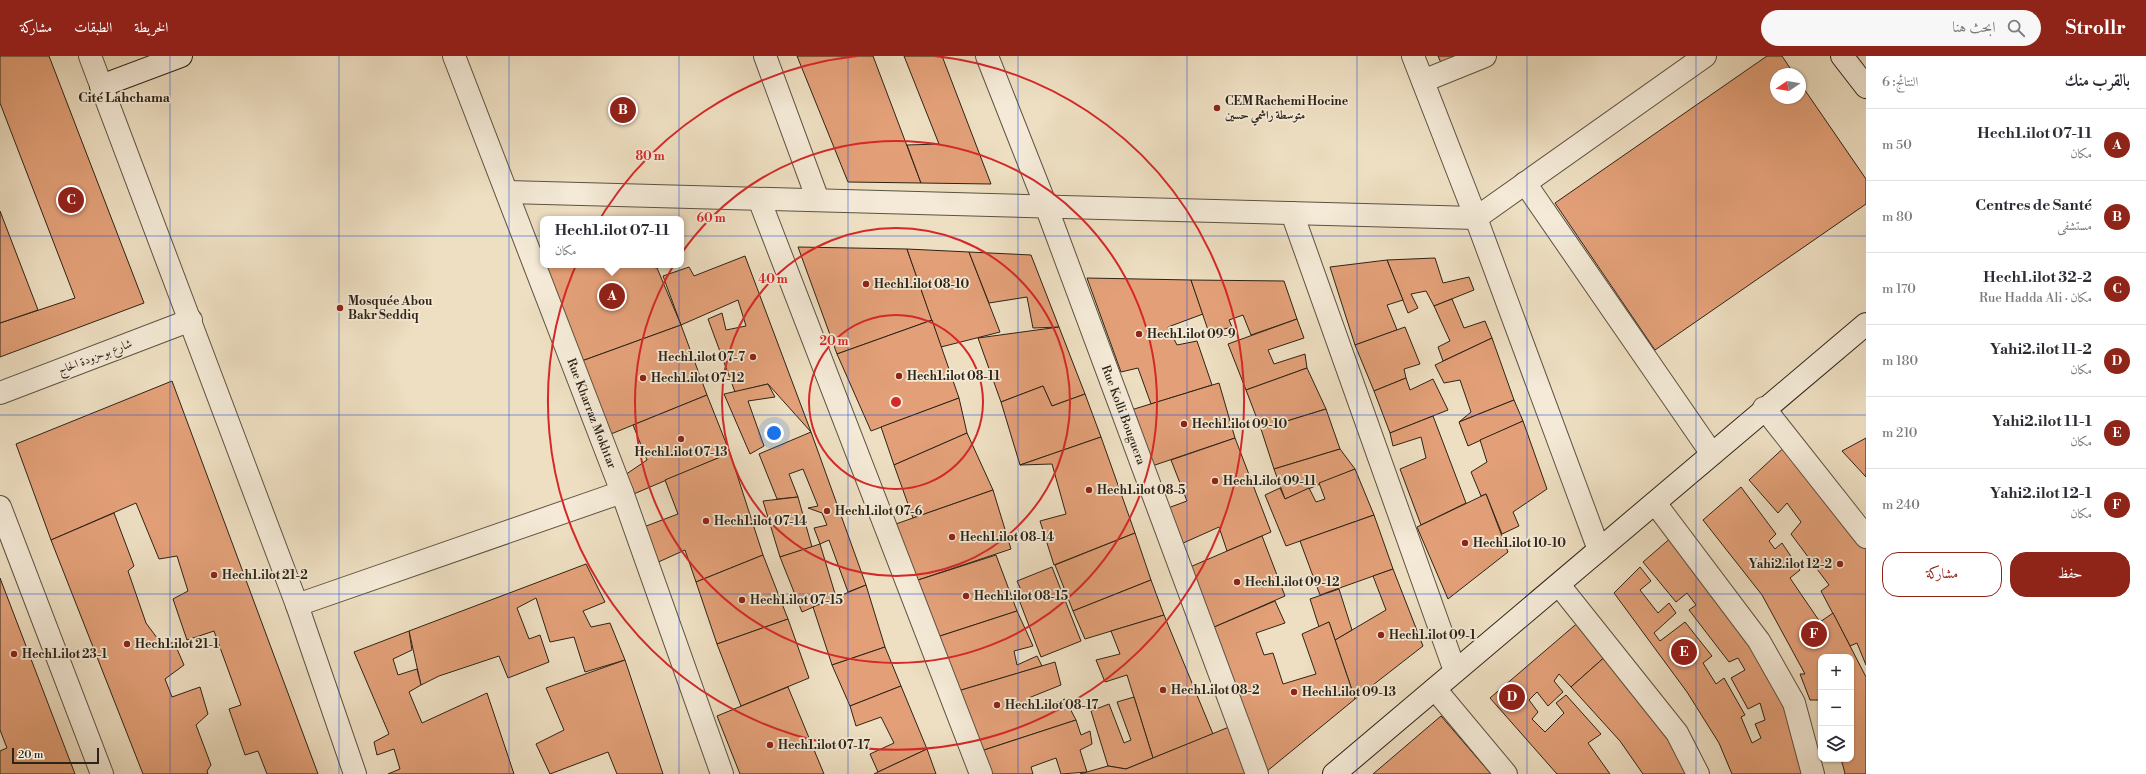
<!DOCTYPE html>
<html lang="ar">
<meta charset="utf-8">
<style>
:root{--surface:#fff;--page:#f7f7f7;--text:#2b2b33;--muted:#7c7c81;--line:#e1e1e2;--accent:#8f2418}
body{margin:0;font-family:"Libre Bodoni",Amiri,serif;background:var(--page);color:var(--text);direction:rtl}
.controls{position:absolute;right:12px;bottom:12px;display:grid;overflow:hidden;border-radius:8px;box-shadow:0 1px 3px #0004}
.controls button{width:36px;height:36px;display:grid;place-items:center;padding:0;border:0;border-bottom:1px solid var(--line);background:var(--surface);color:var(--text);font:20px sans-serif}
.compass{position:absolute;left:1770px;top:12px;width:36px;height:36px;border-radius:50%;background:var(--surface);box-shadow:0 1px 3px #0004;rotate:258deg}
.scale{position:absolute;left:12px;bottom:10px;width:87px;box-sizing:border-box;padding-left:4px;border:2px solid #2d2316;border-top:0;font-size:11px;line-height:14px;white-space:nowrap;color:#2d2316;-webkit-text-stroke:3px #f4ead7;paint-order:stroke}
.you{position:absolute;left:774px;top:377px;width:14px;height:14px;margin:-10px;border:3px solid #fff;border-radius:50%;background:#1a73e8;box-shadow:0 0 0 6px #1a73e833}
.badge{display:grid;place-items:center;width:26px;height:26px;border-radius:50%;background:var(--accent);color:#fff;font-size:13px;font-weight:700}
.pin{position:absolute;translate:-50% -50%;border:2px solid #fff;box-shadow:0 1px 4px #0006}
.popup{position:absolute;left:540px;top:160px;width:144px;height:52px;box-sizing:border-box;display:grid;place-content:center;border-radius:8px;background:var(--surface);filter:drop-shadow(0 1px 3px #0005);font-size:13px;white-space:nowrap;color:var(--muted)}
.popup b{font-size:15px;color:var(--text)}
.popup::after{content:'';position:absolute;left:50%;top:100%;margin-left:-8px;border:8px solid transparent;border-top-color:var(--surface)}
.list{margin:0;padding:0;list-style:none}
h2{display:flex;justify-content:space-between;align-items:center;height:52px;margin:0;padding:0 16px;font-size:17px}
h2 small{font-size:13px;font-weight:400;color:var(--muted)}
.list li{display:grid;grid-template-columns:26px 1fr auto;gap:12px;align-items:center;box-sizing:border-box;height:72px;padding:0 16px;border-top:1px solid var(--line)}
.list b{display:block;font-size:15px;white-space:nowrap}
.list p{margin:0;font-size:13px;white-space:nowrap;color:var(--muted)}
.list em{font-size:13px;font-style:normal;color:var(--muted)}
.actions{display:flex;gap:8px;padding:12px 16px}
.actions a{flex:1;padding:9px 0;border:1px solid var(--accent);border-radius:16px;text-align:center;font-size:14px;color:var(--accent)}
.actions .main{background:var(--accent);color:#fff}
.icon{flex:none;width:22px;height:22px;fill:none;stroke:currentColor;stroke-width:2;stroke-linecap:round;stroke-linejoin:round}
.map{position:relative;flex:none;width:1866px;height:718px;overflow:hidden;direction:ltr}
header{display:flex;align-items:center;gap:24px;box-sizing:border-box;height:56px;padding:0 20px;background:var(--accent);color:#fff}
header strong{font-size:19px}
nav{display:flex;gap:22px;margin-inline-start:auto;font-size:14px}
.search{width:280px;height:36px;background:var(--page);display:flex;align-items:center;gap:10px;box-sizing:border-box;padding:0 14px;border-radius:22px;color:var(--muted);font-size:15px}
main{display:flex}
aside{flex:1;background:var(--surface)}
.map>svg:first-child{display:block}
</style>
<header>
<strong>Strollr</strong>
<div class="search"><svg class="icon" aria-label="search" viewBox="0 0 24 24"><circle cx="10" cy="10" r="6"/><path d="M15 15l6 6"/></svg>ابحث هنا</div>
<nav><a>الخريطة</a><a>الطبقات</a><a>مشاركة</a></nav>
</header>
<main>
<aside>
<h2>بالقرب منك<small>النتائج: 6</small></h2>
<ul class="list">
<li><span class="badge">A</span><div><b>Hech1.ilot 07-11</b><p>مكان</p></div><em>50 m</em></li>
<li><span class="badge">B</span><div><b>Centres de Santé</b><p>مستشفى</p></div><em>80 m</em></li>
<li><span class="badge">C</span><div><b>Hech1.ilot 32-2</b><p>مكان · Rue Hadda Ali</p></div><em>170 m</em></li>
<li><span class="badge">D</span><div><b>Yahi2.ilot 11-2</b><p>مكان</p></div><em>180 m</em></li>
<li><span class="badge">E</span><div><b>Yahi2.ilot 11-1</b><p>مكان</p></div><em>210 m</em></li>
<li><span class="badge">F</span><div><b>Yahi2.ilot 12-1</b><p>مكان</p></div><em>240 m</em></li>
</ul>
<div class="actions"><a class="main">حفظ</a><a>مشاركة</a></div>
</aside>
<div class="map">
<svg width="1866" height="718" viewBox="0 0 1866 718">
<rect width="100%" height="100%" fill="#eedfc2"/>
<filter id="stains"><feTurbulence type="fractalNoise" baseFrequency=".005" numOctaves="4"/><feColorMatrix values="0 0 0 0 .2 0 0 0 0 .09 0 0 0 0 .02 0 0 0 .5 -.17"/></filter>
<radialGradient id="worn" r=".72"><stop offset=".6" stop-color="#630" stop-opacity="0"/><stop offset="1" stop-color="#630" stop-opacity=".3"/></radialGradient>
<g fill="#e3a078" stroke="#2d2316">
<polygon points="0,0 49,0 144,247 0,301 0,267 75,242 0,47"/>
<polygon points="797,0 873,0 921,127 848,126"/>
<polygon points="904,0 942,0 991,128 921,127 907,89 939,88"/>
<polygon points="1438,0 1474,0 1442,9"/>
<polygon points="1767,0 1782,0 1794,18 1776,18 1776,42 1800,42 1800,27 1866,123 1866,148 1655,294 1555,147"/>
<polygon points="0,155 38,254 0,267"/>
<polygon points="798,191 907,193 932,264 837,298"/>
<polygon points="907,193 969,196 1000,276 941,291"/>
<polygon points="969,196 1031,199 1059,271 1033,272 1027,241 989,247"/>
<polygon points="745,200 811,376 768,328 735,336 708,263 722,257 726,274 746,270 738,244 681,269 663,220 689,211 694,220"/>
<polygon points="1435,202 1443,227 1469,221 1474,234 1434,250 1426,235 1411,238 1418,252 1408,257 1387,204"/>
<polygon points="1387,204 1403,244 1387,249 1397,274 1355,289 1330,211"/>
<polygon points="543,209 636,209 657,212 681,269 579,306"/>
<polygon points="1087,222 1191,224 1203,258 1168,271 1177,289 1197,285 1212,329 1151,348 1138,312 1121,316"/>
<polygon points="1191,224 1284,225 1297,263 1251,279 1243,259 1229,264 1232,271 1209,277"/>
<polygon points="1452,243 1464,272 1485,265 1492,282 1443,305 1438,291 1450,285 1434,250"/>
<polygon points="1297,263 1304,282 1268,294 1274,308 1305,298 1307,312 1246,334 1228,288"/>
<polygon points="932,264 959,342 871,375 837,298"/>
<polygon points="681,269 707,339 606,380 579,306"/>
<polygon points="1059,271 1085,338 1052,350 1043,330 1001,346 978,282"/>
<polygon points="1405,271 1420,308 1404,313 1406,322 1374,335 1355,289"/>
<polygon points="1492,282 1514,344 1459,366 1471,356 1460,324 1444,327 1435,309"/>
<polygon points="1307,312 1326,353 1261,373 1246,334"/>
<polygon points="1406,322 1410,334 1433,323 1448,354 1390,377 1374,335"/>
<polygon points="172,325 318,718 267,718 258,695 245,699 229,653 241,649 214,575 187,584 173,543 188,535 177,500 159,503 136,447 51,484 16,388"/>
<polygon points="1219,327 1235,382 1152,410 1131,354"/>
<polygon points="768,328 775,341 748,345 764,390 750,398 724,338"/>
<polygon points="1043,330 1052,350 1085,338 1101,381 1020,409 1001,346"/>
<polygon points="707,339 730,397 629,440 622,421 647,404 633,369"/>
<polygon points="959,342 967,377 894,409 881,371"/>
<polygon points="1514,344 1523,365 1468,390 1459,366"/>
<polygon points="1326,353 1340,393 1274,413 1261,373"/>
<polygon points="1433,360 1466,447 1421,469 1400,413 1426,402 1421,381 1393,390 1390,377"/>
<polygon points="1523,365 1547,433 1513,456 1519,470 1502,478 1486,438 1481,440 1471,416 1487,406 1480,384"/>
<polygon points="811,376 866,529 848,536 829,484 820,488 814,472 827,469 822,457 808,452 818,450 803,413 789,418 798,441 777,443 759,398"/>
<polygon points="967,377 993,434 913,462 894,409"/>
<polygon points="1101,381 1135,477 1054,509 1040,465 1066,458 1052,408 1020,409"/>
<polygon points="1235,382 1271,476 1227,495 1219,471 1181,488 1168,452 1187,445 1171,404"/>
<polygon points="1866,382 1866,421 1842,395"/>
<polygon points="1789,387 1866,487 1866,609 1857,587 1850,590 1821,535 1829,529 1791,478 1801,466 1787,447 1778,457 1749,424"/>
<polygon points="1340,393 1355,413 1285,443 1274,413"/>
<polygon points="730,397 763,499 696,526 685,494 654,508 641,472 678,458 665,424"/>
<polygon points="1355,413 1374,459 1286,490 1265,439 1280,432 1285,443 1309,432 1316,446 1325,443 1319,427"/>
<polygon points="1741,431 1776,478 1769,485 1775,493 1782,487 1800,514 1790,522 1820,566 1833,557 1866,621 1866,718 1844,718 1845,717 1841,703 1851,703 1851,601 1821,601 1821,644 1810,644 1800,618 1805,618 1762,539 1703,464"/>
<polygon points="993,434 1011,493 915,525 893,469"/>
<polygon points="1486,438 1508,496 1448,543 1417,471"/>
<polygon points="798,441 812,491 780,501 763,445"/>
<polygon points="114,457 134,510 128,515 146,567 163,590 174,586 184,609 165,623 172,641 200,631 208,658 196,669 211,709 207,715 208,718 143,718 51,484"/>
<polygon points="1374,459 1393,513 1320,539 1300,485"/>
<polygon points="1135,477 1151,524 1073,555 1055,509"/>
<polygon points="1262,480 1285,540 1212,572 1190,511"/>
<polygon points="1673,480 1715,534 1784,643 1806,718 1732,718 1719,687 1687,636 1614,537 1640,511 1651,525 1640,534 1658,557 1669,547 1676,557 1654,577 1660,585 1685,566 1712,600 1703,607 1716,628 1724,622 1745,659 1741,661 1752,687 1761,682 1755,668 1765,664 1760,647 1748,653 1731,622 1745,614 1738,602 1729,606 1689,554 1696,549 1687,537 1676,546 1643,506"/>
<polygon points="820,488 836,541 802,556 780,501"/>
<polygon points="763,499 788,563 717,588 696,526"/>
<polygon points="996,499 1017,555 937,581 915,525"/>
<polygon points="586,508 605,546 583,555 591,571 610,567 625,604 585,616 574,581 550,586 536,542 517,552 529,583 540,579 549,606 508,622 499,600 439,620 421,629 409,575"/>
<polygon points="1052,511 1081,585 1041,601 1016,536 1021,534 1017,525"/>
<polygon points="1393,513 1423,590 1355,643 1335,584 1386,554 1373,520"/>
<polygon points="0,522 75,718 0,718 0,695 7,692 0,674"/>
<polygon points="1151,524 1164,559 1085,583 1073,555"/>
<polygon points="866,529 885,591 832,609 813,551"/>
<polygon points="1339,533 1352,574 1335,584 1329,566 1319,571 1310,543"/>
<polygon points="1275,545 1285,567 1256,577 1264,599 1273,597 1283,628 1316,618 1302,578 1329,566 1355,643 1266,716 1212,572"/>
<polygon points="1017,555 1033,590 1014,595 1017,609 1037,600 1042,610 958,635 937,581"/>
<polygon points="1164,559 1213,678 1153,702 1127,619 1105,626 1096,604 1120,598 1111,575"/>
<polygon points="788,563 809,622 741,650 717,588"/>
<polygon points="1581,564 1607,599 1571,631 1559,618 1554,625 1563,636 1548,650 1537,636 1529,644 1538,656 1532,663 1545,676 1564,657 1556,647 1566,639 1601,678 1588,687 1610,718 1557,718 1490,642"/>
<polygon points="409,575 412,594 393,603 398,619 417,613 421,629 409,636 422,667 487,637 514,718 388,718 400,713 394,693 377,699 374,686 389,678 354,596"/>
<polygon points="885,591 901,630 850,650 832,609"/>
<polygon points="1607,599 1643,643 1689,718 1643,718 1620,685 1571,631"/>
<polygon points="625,604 663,718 617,718 608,696 550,718 536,688 564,674 546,632"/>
<polygon points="1055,606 1061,629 1026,643 1035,655 1065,643 1076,664 981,695 958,635"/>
<polygon points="901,630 927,693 878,716 870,698 894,687 881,661 856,670 850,650"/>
<polygon points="788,631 824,718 740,718 717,660"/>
<polygon points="1134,641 1153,702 1126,713 1108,710 1091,655 1109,648 1124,687 1131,684 1117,646"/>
<polygon points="1441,660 1491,718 1373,718"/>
<polygon points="1076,664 1081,679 1090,675 1092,688 1080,694 1087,716 1061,718 1056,702 1031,711 1033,718 989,718 981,695"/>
<polygon points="1229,671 1246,718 1080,718 1108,710 1126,713"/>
<polygon points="927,693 936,718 874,718 878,716"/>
</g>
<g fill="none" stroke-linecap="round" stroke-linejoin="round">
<defs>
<g id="street">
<polyline points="90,0 297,549 355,718"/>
<path id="s1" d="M454 0 622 436 722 718"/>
<polyline points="765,0 818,144"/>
<path id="s2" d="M987 0 1046 150 1257 718"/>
<polyline points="1413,0 1476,162 1599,494"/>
<polyline points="1423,25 1485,0"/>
<polyline points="1525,127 1712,398"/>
<polyline points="507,136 1476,162 1705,0"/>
<polyline points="759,143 981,718"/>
<polyline points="1292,157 1455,615"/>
<polyline points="0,337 191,264"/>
<polyline points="1764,352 1866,481"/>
<polyline points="1655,447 1759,585 1794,647 1813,718"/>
<polyline points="0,451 102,718"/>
<polyline points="1559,529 1677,677 1698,718"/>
<polyline points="297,549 622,436"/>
<polyline points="1435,633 1506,718"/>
</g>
<g id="secondary">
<polyline points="1842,0 1866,31"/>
<polyline points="101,30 181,0"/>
<polyline points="1334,718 1866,268"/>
</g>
</defs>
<use href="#street" stroke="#5d5241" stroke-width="24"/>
<use href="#secondary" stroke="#2d2316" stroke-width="24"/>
<use href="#street" stroke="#f4ead7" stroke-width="22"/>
<use href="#secondary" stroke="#f4ead7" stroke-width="22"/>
</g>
<path fill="none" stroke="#1d4ed8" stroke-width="1" stroke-opacity="0.55" d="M170 0V718M339 0V718M509 0V718M679 0V718M848 0V718M1018 0V718M1187 0V718M1357 0V718M1527 0V718M1696 0V718M0 180H1866M0 359H1866M0 538H1866"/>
<g fill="none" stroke="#d62828" stroke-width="2">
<circle cx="896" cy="346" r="87"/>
<circle cx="896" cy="346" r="174"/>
<circle cx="896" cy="346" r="261"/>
<path d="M935 0A348 348 0 1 1 857 0"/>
</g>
<g fill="#8f2418" stroke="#f4ead7" stroke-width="1.5">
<circle cx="1217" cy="52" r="4"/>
<circle cx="866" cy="228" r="4"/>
<circle cx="340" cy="252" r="4"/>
<circle cx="1139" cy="278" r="4"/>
<circle cx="753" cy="301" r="4"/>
<circle cx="899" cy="320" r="4"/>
<circle cx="643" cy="322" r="4"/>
<circle cx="1184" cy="368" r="4"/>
<circle cx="681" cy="383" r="4"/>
<circle cx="1215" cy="425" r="4"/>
<circle cx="1089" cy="434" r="4"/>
<circle cx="827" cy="455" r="4"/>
<circle cx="706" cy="465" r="4"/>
<circle cx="952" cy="481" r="4"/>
<circle cx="1465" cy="487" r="4"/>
<circle cx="1840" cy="508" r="4"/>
<circle cx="214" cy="519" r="4"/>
<circle cx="1237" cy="526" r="4"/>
<circle cx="966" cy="540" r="4"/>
<circle cx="742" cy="544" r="4"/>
<circle cx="1381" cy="579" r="4"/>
<circle cx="127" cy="588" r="4"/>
<circle cx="14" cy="598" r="4"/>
<circle cx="1163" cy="634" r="4"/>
<circle cx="1294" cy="636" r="4"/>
<circle cx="997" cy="649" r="4"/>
<circle cx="770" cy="689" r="4"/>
</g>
<g text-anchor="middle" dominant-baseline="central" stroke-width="3.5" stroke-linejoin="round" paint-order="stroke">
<g font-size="12" font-weight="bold" fill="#2d2316" stroke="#f4ead7" text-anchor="start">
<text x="1225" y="45">CEM Rachemi Hocine<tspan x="1225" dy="14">متوسطة راشمي حسين</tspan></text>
<text x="874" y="228">Hech1.ilot 08-10</text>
<text x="348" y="245">Mosquée Abou<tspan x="348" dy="14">Bakr Seddiq</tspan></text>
<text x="1147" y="278">Hech1.ilot 09-9</text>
<text x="745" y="301" text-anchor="end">Hech1.ilot 07-7</text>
<text x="907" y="320">Hech1.ilot 08-11</text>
<text x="651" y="322">Hech1.ilot 07-12</text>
<text x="1192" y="368">Hech1.ilot 09-10</text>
<text x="681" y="396" text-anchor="middle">Hech1.ilot 07-13</text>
<text x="1223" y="425">Hech1.ilot 09-11</text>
<text x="1097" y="434">Hech1.ilot 08-5</text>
<text x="835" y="455">Hech1.ilot 07-6</text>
<text x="714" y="465">Hech1.ilot 07-14</text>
<text x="960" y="481">Hech1.ilot 08-14</text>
<text x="1473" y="487">Hech1.ilot 10-10</text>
<text x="1832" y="508" text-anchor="end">Yahi2.ilot 12-2</text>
<text x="222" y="519">Hech1.ilot 21-2</text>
<text x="1245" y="526">Hech1.ilot 09-12</text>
<text x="974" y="540">Hech1.ilot 08-15</text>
<text x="750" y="544">Hech1.ilot 07-15</text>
<text x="1389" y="579">Hech1.ilot 09-1</text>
<text x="135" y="588">Hech1.ilot 21-1</text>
<text x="22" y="598">Hech1.ilot 23-1</text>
<text x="1171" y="634">Hech1.ilot 08-2</text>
<text x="1302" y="636">Hech1.ilot 09-13</text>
<text x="1005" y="649">Hech1.ilot 08-17</text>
<text x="778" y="689">Hech1.ilot 07-17</text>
</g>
<g font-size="12" fill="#2d2316" stroke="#f4ead7">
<text transform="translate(95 301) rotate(-21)">شارع بوحزودة الحاج</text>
<text stroke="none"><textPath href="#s1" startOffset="383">Rue Kharraz Mokhtar</textPath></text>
<text stroke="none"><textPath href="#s2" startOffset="384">Rue Kolli Bouguera</textPath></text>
</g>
<g font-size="13" font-weight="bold" fill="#2d2316" stroke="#f4ead7">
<text x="124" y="42">Cité Lahchama</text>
</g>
</g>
<circle cx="896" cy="346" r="6" fill="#d62828" stroke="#f4ead7" stroke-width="2"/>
<g font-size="12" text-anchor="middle" font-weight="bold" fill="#d62828" stroke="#f4ead7" stroke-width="3.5" stroke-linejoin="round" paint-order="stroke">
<text x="650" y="104">80 m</text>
<text x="711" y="166">60 m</text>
<text x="773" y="227">40 m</text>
<text x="834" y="289">20 m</text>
</g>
<rect width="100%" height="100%" filter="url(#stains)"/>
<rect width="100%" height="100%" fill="url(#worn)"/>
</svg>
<div class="controls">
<button>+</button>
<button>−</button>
<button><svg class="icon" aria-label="layers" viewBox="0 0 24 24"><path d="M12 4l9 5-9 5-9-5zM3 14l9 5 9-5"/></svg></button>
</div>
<svg class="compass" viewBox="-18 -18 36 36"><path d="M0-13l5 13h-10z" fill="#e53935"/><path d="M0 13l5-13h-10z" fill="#7c7c81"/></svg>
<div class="scale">20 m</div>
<div class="you"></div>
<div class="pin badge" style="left:612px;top:240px">A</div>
<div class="popup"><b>Hech1.ilot 07-11</b>مكان</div>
<div class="pin badge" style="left:623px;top:54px">B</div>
<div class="pin badge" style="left:71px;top:144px">C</div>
<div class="pin badge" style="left:1512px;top:641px">D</div>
<div class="pin badge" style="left:1684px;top:596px">E</div>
<div class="pin badge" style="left:1814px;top:578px">F</div>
</div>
</main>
